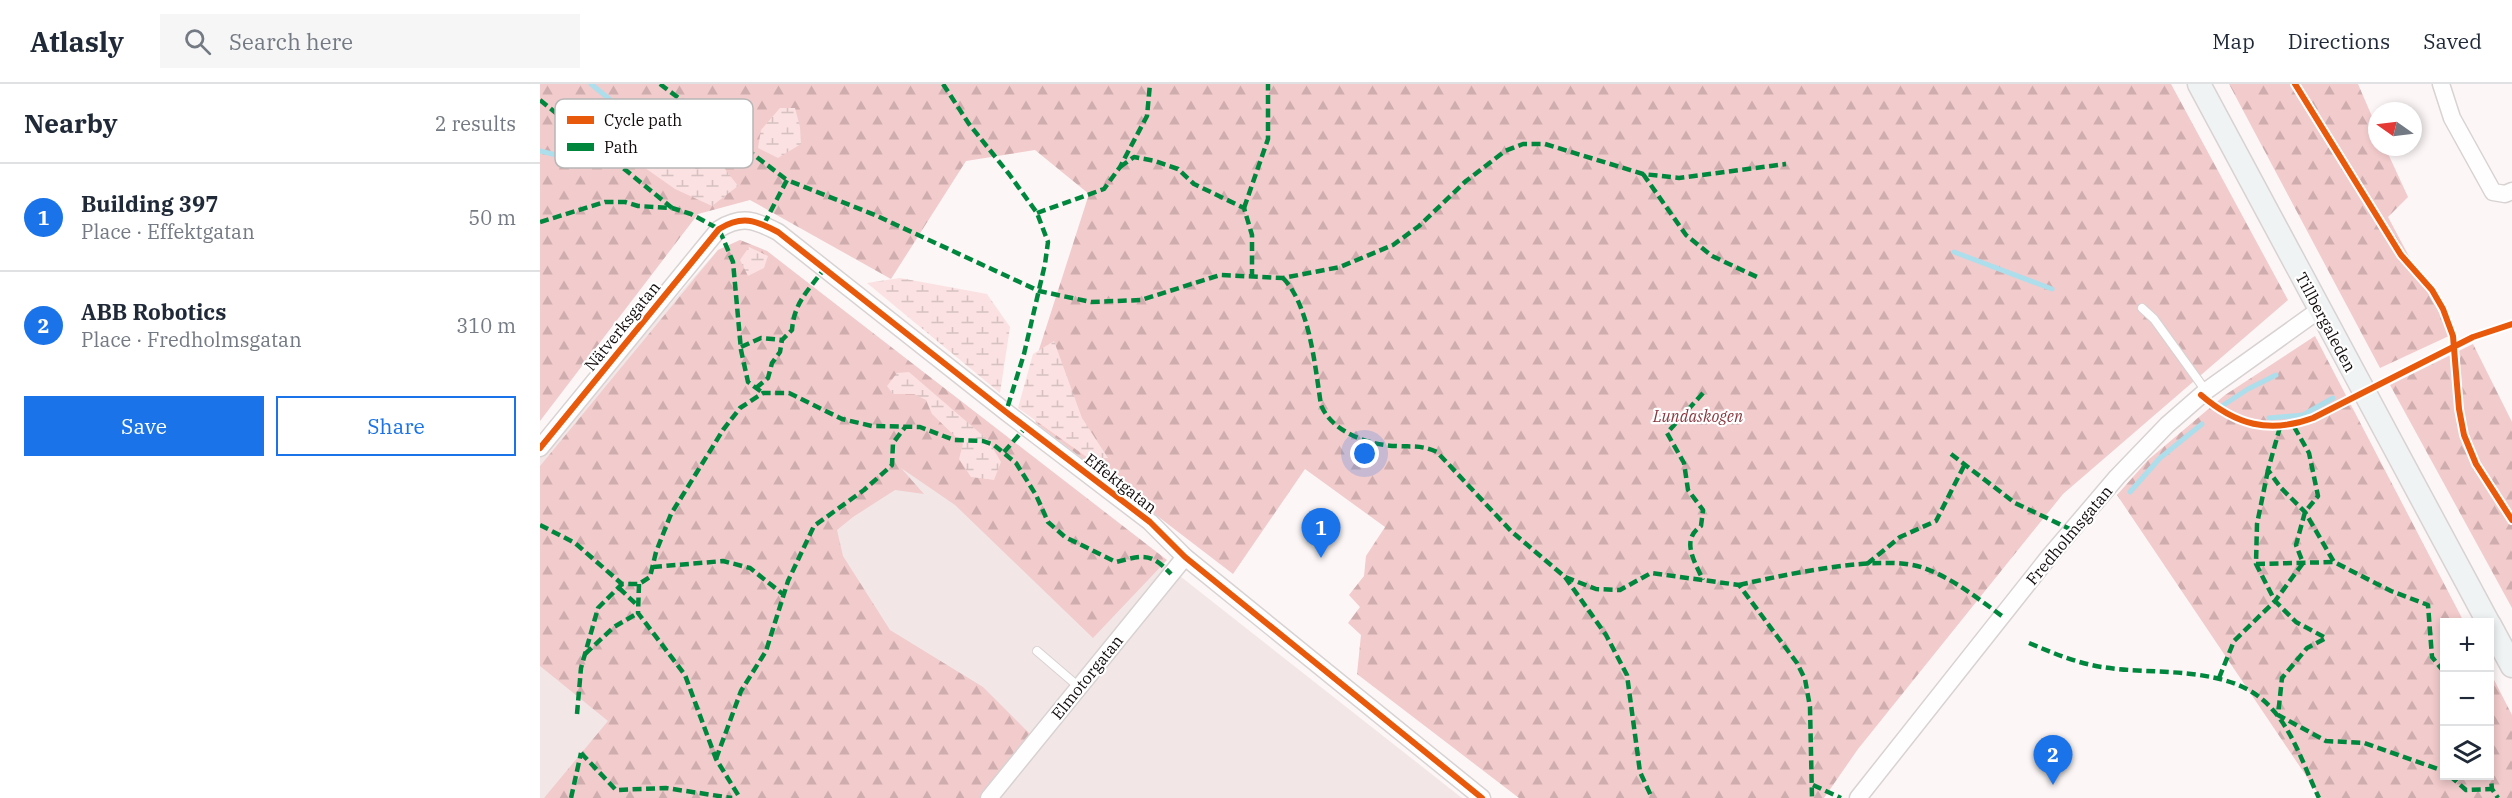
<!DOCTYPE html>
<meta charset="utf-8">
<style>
:root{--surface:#fff;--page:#f6f6f7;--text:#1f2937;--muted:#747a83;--line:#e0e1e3;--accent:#1a73e8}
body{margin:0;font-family:"IBM Plex Serif",serif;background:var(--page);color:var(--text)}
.controls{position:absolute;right:18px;bottom:18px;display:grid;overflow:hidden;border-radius:0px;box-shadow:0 3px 9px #0003}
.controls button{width:54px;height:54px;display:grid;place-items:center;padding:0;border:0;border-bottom:2px solid var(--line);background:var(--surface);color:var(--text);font:30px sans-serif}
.compass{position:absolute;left:1828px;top:18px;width:54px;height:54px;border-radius:50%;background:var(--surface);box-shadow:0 3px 9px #0003;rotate:284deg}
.you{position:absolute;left:825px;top:370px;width:21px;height:21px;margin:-15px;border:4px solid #fff;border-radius:50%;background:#1a73e8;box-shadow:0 0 0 9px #1a73e833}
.badge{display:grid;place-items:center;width:39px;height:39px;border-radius:50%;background:var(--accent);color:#fff;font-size:20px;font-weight:700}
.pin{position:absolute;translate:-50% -50px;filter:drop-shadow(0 2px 3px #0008)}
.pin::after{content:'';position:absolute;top:32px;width:21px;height:18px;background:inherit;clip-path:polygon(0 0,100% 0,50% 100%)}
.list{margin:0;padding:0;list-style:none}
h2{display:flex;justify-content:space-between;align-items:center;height:78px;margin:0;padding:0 24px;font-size:26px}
h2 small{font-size:20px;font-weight:400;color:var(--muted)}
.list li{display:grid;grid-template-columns:39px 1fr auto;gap:18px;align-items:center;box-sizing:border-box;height:108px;padding:0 24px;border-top:2px solid var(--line)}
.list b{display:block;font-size:22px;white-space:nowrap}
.list p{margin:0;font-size:20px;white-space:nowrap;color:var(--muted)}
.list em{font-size:20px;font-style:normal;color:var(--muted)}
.actions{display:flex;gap:12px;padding:18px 24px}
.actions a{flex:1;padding:14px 0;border:2px solid var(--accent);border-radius:0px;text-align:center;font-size:21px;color:var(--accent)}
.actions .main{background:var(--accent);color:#fff}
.icon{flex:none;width:33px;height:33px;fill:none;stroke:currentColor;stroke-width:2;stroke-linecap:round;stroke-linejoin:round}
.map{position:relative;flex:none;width:1972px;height:714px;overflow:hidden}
header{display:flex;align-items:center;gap:36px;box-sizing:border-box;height:84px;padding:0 30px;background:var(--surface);border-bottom:2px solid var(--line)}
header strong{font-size:28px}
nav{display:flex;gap:33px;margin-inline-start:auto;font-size:21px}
.search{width:420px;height:54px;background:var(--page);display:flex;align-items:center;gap:15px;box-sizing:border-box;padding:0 21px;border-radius:0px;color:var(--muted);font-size:22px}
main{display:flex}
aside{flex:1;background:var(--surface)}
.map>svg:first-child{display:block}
</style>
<header>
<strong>Atlasly</strong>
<div class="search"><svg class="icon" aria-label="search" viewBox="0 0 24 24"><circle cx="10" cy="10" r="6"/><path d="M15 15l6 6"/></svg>Search here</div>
<nav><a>Map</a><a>Directions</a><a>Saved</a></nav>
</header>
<main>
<aside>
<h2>Nearby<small>2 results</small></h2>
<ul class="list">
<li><span class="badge">1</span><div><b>Building 397</b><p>Place · Effektgatan</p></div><em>50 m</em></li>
<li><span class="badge">2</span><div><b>ABB Robotics</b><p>Place · Fredholmsgatan</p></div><em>310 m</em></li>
</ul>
<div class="actions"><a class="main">Save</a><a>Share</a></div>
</aside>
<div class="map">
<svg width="1972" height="714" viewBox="0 0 1972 714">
<defs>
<pattern id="forest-firs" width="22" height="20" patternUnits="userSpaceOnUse" patternTransform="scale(1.5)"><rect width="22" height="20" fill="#f2cbcc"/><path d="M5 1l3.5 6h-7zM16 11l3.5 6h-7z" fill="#cfadae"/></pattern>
<pattern id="wetland-marsh" width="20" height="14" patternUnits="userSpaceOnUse" patternTransform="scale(1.5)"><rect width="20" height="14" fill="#fbe1e1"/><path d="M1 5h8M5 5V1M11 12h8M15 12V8" fill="none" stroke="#d6c0c0"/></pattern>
</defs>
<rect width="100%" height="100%" fill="#fcf6f6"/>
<polygon fill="#f2e7e6" points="200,156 227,167 922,714 0,714 0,367 178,166"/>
<g fill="url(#forest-firs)">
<polygon points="0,0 1631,0 1748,216 1523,410 1318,665 1284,714 979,714 817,590 821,551 808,539 820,523 809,511 824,492 826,472 845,443 765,385 693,490 496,339 487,303 549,110 495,66 426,77 351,195 210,116 158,130 0,337"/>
<polygon points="1689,0 1818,0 1837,44 1837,63 1845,63 1868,113 1848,133 1911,251 1840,284"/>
<polygon points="200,156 227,167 627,476 553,554 415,421 361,384 384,410 355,406 313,433 297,446 303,472 350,546 443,603 492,652 442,714 4,714 68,637 0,582 0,382 178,166"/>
<polygon points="1775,252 1924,538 1904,538 1904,692 1950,692 1950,588 1972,631 1972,714 1781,714 1577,411 1608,376 1685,311"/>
<polygon points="1933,260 1972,338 1972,524 1850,301"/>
</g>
<g fill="url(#wetland-marsh)">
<polygon points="240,24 255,24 260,43 261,60 238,74 218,64 221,46"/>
<polygon points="96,57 111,60 156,85 182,81 198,102 172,122 135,105 88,72"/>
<polygon points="209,163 228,172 224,184 208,192 200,176"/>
<polygon points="360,194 447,210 470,243 460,309 327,199"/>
<polygon points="514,257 542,334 568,374 548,374 478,324 493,270"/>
<polygon points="369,288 448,356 461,378 454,396 431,393 419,375 423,360 392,330 386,316 374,310 353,310 347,302 357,289"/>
</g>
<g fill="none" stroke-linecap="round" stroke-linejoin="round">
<g stroke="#addeec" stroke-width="5">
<polyline points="51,0 107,46"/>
<polyline points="0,67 32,75 44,73"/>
<polyline points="1414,168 1512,205"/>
<polyline points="1682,322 1708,305 1736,291"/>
<polyline points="1729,334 1763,331 1793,314"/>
<polyline points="1590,408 1620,374 1662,340"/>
</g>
<defs>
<g id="lane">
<polyline points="1602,224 1614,235 1666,307"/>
<polyline points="497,567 539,603"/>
</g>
<g id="street">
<polyline points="1901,0 1912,34 1953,108 1965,110 1972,107"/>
<path d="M0 364 179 145C202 131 215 136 238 148L466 328 610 438 645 473 942 714"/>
<polyline points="449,714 645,473"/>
<polyline points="1318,714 1508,474 1577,393 1627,341 1666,307 1779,226"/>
</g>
<g id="secondary">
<polyline points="1659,0 1948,538"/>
<polyline points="1950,541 1972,582"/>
</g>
</defs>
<use href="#lane" stroke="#d8d2d2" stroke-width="10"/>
<use href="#street" stroke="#d8d2d2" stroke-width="19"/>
<use href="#secondary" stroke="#d8d2d2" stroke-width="25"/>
<use href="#lane" stroke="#fffefe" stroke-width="8"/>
<use href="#street" stroke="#fffefe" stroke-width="16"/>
<use href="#secondary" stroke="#f0f3f3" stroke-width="22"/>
<g stroke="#00873e" stroke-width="4.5" stroke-dasharray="9 4.5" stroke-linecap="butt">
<polyline points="120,0 247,96"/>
<polyline points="403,0 429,40 469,90 497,129 508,158 505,180 484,270 466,328"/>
<polyline points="0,16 132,124"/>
<polyline points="580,83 594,73 615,77 638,85 654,100 704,124 712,151 712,193"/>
<polyline points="1103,90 1146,151 1172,172 1217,193"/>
<polyline points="704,124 728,55 728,0"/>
<polyline points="497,129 564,105 580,83 607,32 610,0"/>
<polyline points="0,138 65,118 85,118 98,122 132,124 151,130 179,145 193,178 201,266 208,298 223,309"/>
<polyline points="224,140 247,96 335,131 499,207 551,218 601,216 680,191 743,194 800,183 853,161 879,142 926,97 965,67 983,60 1005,60 1103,90 1139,94 1246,80"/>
<path d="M743 194C770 222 775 283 781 321 792 348 828 361 856 362 873 363 882 361 897 368L971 447 1025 493 1056 505 1080 506 1111 489 1199 501 1257 579 1265 595 1270 623 1272 714"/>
<path d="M201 263 221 254 242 256 252 246C254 218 269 206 284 185"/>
<polyline points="216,304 228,294 232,279 240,268 242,256"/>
<path d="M1163 309 1127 349 1144 379 1148 406 1163 426 1161 442C1140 456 1155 478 1163 496"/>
<polyline points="1740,343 1728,386 1741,404 1765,428 1794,478 1851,507 1888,521 1892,573 1904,588"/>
<polyline points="464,368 486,343"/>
<polyline points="1411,370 1475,419 1532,446"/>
<polyline points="1728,386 1717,440 1716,480 1735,517 1756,538 1786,554 1767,564 1742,594 1738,631 1786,657 1824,659 1904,687"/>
<path d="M0 441 35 459 82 500H99L110 493 116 468 131 430 183 346 200 324 223 309H249L302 335 332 342 380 343 414 356 443 357 454 361 476 379 496 411 508 438 525 453 576 478C604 471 610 468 631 490"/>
<polyline points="1327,480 1360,453 1396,437 1424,382"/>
<polyline points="1716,480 1794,478"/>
<polyline points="113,483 183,477 210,484 244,511"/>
<polyline points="1025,493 1066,551 1087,591 1100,688 1112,714"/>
<polyline points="99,500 98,529 145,591 176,675 200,714"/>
<path d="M1199 501C1243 491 1343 469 1384 484 1414 495 1437 514 1462 532"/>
<polyline points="79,504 98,522"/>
<path d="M1489 559C1513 569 1536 579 1562 583 1616 592 1693 579 1732 625 1754 649 1765 685 1779 714"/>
<polyline points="45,570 74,543 98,529"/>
<polyline points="1679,594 1694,557 1735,517 1763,479 1756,461 1765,428 1778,412 1769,369 1753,341"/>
<polyline points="37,630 41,584 58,524 82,500"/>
<polyline points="1950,660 1950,664"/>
<polyline points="41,669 76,706 126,704 192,714"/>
<polyline points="176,675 201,607 226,567 248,497 274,442 324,406 352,381 353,359 366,342"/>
<polyline points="1950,686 1952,705 1958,714"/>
<polyline points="1910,692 1926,706 1952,705"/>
<polyline points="1273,701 1301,714"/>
<polyline points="31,714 41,669"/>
</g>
<defs>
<g id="cycleway">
<polyline points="1755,0 1861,171 1892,206 1903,225 1913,252 1919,325 1924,351 1936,380 1972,436"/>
<path d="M1661 311C1696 341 1729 350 1773 334L1933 253 1972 240"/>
<path d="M0 364 179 145C202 131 215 136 238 148L466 328 610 438 645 473 942 714"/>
</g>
</defs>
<use href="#cycleway" stroke="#fff" stroke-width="10"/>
<use href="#cycleway" stroke="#e8590c" stroke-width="6"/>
</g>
<g text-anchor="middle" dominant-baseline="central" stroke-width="4.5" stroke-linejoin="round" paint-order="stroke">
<g font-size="16" fill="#130d0d" stroke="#fff">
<text transform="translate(1786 238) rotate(62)">Tillbergaleden</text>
<text transform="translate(82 242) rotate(-51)">Nätverksgatan</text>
<text transform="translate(581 399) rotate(38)">Effektgatan</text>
<text transform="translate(1529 451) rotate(-50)">Fredholmsgatan</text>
<text transform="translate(547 593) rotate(-51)">Elmotorgatan</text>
</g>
<g font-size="16" font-style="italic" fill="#88393f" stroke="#fff">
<text x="1158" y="332">Lundaskogen</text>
</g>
</g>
<rect x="15" y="15" width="198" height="69" rx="9" fill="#fff" stroke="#b8b6b6" stroke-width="1.5"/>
<rect x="27" y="32" width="27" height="8" fill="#e8590c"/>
<rect x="27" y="59" width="27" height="8" fill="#00873e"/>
<g font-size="16" fill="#130d0d">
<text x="64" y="42">Cycle path</text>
<text x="64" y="69">Path</text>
</g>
</svg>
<div class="controls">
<button>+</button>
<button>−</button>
<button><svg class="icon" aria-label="layers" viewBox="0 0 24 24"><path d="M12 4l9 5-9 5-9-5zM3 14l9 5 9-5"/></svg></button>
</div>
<svg class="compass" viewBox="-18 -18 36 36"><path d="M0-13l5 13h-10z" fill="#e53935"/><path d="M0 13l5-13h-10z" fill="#747a83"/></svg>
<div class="you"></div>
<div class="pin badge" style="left:781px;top:474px">1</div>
<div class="pin badge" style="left:1513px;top:701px">2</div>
</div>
</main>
